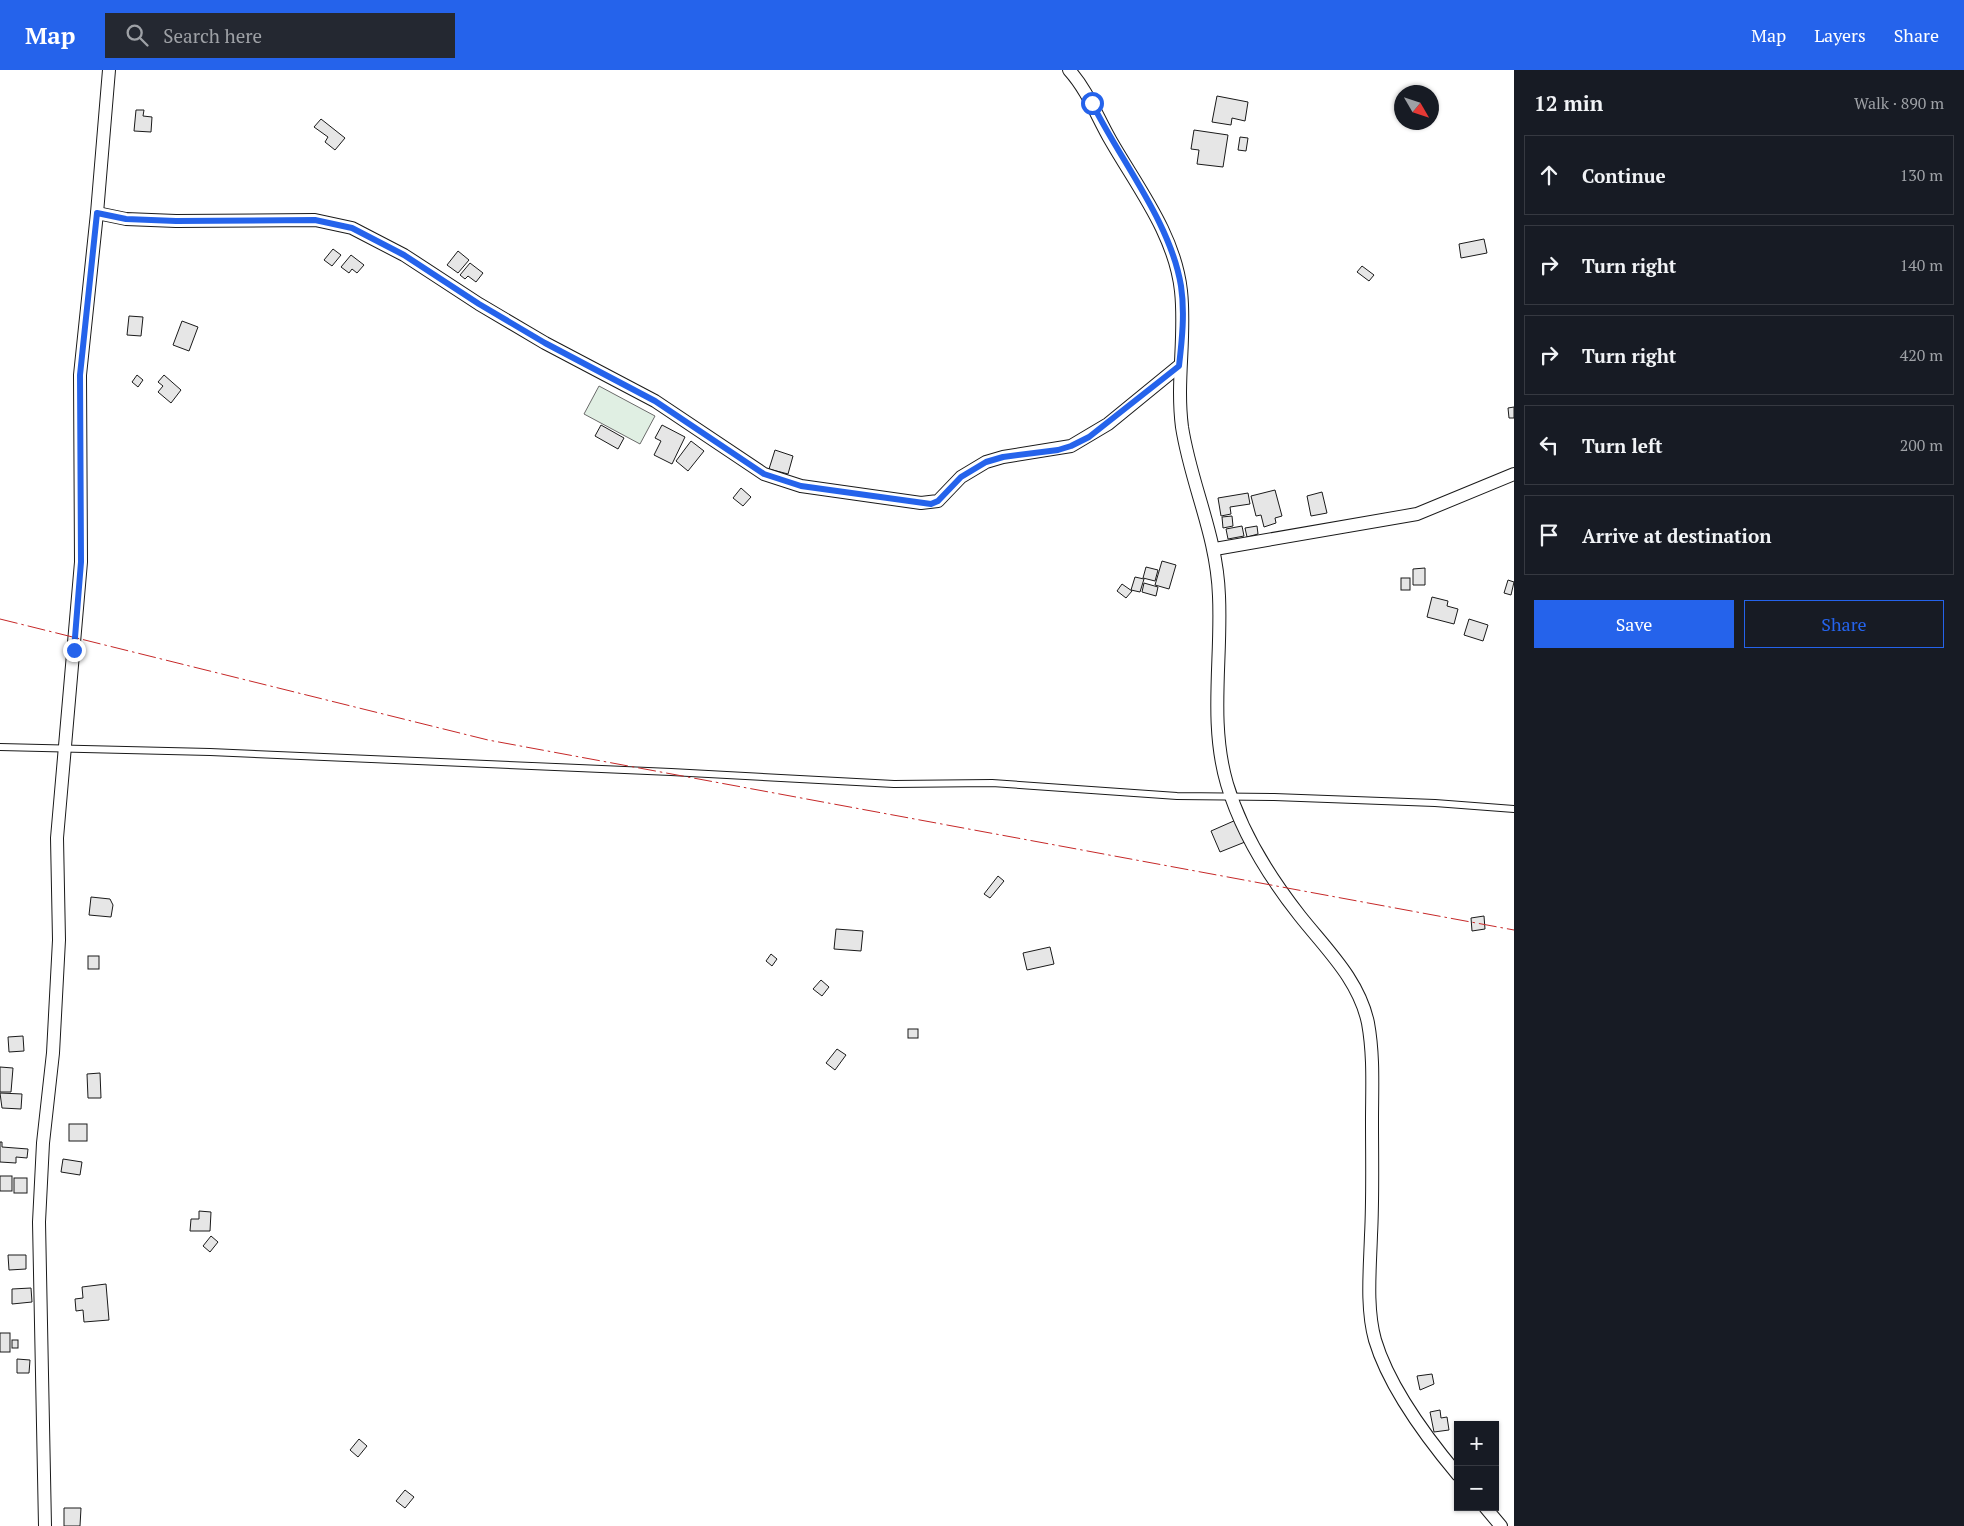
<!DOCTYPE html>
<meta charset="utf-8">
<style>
:root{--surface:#171b24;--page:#242831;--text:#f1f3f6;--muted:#9ea1a6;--line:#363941;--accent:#2563eb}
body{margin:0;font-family:"PT Serif",serif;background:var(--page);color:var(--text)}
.controls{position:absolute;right:15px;bottom:15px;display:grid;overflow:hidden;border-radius:0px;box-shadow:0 1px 4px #0004}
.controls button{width:45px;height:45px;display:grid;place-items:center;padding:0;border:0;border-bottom:1px solid var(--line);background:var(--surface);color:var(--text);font:25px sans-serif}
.compass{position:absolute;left:1394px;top:15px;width:45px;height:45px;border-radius:50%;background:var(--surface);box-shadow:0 1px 4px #0004;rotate:129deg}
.stop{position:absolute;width:15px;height:15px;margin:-11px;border:4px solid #2563eb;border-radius:50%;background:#fff}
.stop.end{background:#2563eb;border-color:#fff;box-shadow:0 1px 5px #0008}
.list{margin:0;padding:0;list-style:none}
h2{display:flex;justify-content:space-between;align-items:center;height:65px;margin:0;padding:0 20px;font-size:21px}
h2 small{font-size:16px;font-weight:400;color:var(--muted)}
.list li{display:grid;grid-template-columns:32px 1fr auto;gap:15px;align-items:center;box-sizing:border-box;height:80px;margin:0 10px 10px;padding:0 10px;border:1px solid var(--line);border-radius:0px}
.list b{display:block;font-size:19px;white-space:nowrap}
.list em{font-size:16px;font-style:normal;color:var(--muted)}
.actions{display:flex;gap:10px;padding:15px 20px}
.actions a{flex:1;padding:11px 0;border:1px solid var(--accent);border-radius:0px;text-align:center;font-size:18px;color:var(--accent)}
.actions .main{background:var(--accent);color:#fff}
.icon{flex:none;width:28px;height:28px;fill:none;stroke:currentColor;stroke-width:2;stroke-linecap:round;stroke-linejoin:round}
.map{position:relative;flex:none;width:1514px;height:1456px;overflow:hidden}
header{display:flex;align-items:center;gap:30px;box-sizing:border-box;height:70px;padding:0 25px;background:var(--accent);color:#fff}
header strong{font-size:24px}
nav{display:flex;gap:28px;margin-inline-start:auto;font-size:18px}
.search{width:350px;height:45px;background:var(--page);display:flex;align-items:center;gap:12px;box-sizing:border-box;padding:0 18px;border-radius:0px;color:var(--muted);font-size:19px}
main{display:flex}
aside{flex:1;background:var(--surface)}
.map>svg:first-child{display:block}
</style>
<header>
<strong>Map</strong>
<div class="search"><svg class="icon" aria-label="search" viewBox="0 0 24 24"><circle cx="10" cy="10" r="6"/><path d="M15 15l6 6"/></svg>Search here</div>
<nav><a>Map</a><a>Layers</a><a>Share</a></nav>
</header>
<main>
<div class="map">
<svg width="1514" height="1456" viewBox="0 0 1514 1456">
<rect width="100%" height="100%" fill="#fff"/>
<polygon fill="#e0efe3" stroke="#6a6a6a" points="599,316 655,346 640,374 584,344"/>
<g fill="#e6e6e6" stroke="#1a1a1a">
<polygon points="1217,26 1248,32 1245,51 1232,48 1231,55 1212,52"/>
<polygon points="136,40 144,40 143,46 152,47 151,62 134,61"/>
<polygon points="321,49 345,68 335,80 325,72 328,67 314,57"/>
<polygon points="1194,60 1228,65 1223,97 1197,94 1199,80 1191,79"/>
<polygon points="1240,67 1248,68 1246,81 1238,80"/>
<polygon points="1484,169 1487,183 1461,188 1459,174"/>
<polygon points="333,179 341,185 332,196 324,190"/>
<polygon points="458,181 469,190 458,203 447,195"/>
<polygon points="351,185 364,195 357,203 352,199 349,203 341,197"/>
<polygon points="470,193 483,203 476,212 468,206 465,209 460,205"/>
<polygon points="1362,196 1374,205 1369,211 1357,202"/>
<polygon points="129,246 143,247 141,266 127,265"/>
<polygon points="182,251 198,257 189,281 173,275"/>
<polygon points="137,305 143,310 138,317 132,312"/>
<polygon points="164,305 181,320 171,333 158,322 163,316 158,312"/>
<polygon points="1514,337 1514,348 1509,348 1508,338"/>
<polygon points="601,355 624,368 618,379 595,366"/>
<polygon points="662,355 685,367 672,394 654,385 661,371 655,368"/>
<polygon points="691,371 704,381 688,401 676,391"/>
<polygon points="775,380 793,386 788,404 769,399"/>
<polygon points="741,418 751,427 743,436 733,428"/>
<polygon points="1275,420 1282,446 1275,448 1276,453 1264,457 1261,445 1256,446 1251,426"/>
<polygon points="1322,422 1327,443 1311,446 1307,426"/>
<polygon points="1248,423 1250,434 1230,437 1231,444 1221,446 1218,428"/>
<polygon points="1232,446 1233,456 1223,458 1222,447"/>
<polygon points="1242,456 1244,466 1228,469 1226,459"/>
<polygon points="1257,456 1258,464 1247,467 1245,458"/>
<polygon points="1162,491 1176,495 1169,519 1155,515"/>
<polygon points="1146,497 1158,500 1155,511 1143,508"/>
<polygon points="1425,498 1425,515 1413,515 1413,499"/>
<polygon points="1135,507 1144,509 1140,522 1131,520"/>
<rect x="1401" y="508" width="9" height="12"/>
<polygon points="1508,510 1514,512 1511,525 1504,523"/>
<polygon points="1144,513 1158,517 1156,526 1142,522"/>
<polygon points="1122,514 1132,521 1126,528 1117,521"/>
<polygon points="1432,527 1448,531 1447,536 1458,539 1454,554 1427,547"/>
<polygon points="1469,549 1488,555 1483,571 1464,565"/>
<polygon points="1236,750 1245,772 1220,782 1211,761"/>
<polygon points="998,806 1004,811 990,828 984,824"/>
<polygon points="91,827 110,829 113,835 111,847 89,845"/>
<polygon points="1484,846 1485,859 1472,861 1471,848"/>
<polygon points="836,859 863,861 861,881 834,879"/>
<polygon points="1050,877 1054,894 1027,900 1023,883"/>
<polygon points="771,884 777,889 772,896 766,891"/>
<rect x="88" y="886" width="11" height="13"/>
<polygon points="821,910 829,917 822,926 813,919"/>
<rect x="908" y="959" width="10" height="9"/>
<polygon points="23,966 24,981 9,982 8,967"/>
<polygon points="837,979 846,985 835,1000 826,993"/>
<polygon points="0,997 13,998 11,1022 0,1022"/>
<polygon points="100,1003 101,1028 88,1028 87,1004"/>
<polygon points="0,1023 22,1024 21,1039 2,1038"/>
<rect x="69" y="1054" width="18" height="17"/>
<polygon points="0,1072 2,1072 2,1077 28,1079 27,1088 16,1087 16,1093 0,1092"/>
<polygon points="63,1089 82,1092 80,1105 61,1102"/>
<rect x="0" y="1106" width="12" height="15"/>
<rect x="14" y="1108" width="13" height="15"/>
<polygon points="199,1141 211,1142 210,1161 190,1161 191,1149 199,1149"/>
<polygon points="211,1166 218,1172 210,1182 203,1176"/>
<polygon points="8,1185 26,1185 26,1199 9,1200"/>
<polygon points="106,1214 109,1250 84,1252 83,1240 76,1241 75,1229 83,1228 82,1217"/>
<polygon points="31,1218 32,1232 12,1234 12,1219"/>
<rect x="0" y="1263" width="10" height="19"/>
<rect x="12" y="1270" width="6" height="8"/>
<polygon points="17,1289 30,1290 29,1303 17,1303"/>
<polygon points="1432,1304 1434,1314 1420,1320 1417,1306"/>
<polygon points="1440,1340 1441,1348 1447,1347 1449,1360 1434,1362 1430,1342"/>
<polygon points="359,1369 367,1376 358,1387 350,1380"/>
<polygon points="405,1420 414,1427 405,1438 396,1431"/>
<polygon points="64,1438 81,1438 80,1456 64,1456"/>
</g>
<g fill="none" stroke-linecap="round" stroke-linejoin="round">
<defs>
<polyline id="lane" points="0,677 210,682 671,702 894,714 992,713 1177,726 1274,727 1435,733 1514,739"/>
<g id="street">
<path d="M1069 0C1088 21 1097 47 1111 71 1138 118 1175 165 1181 221 1186 266 1176 311 1182 357 1191 415 1217 465 1219 526 1222 589 1209 653 1227 714 1241 761 1270 808 1300 846 1327 880 1359 910 1368 953 1374 986 1372 1019 1372 1051 1372 1089 1373 1127 1371 1165 1370 1199 1366 1238 1375 1270 1389 1317 1427 1368 1458 1405"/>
<polyline points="97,143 126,149 176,151 315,150 352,158 404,185 479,234 545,273 655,331 764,404 801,416 921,433 938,431 961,407 986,392 1003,387 1071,376 1108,354 1179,296"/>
<polyline points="1215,479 1417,444 1514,404"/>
<polyline points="1485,1437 1501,1456"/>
<polyline points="45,1456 39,1152 43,1073 53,983 59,870 57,768 81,492 80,305 97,143 109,0"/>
</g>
</defs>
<use href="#lane" stroke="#1a1a1a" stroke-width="8"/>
<use href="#street" stroke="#1a1a1a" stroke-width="14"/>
<use href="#lane" stroke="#fff" stroke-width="6"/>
<use href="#street" stroke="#fff" stroke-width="12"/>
<polyline stroke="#c62828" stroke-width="1" stroke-dasharray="18 4 2.5 4" stroke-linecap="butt" points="0,549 488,670 1514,860"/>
</g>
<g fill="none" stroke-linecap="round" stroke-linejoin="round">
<path stroke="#2563eb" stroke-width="6" d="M74 580 81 492 80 305 97 143 126 149 176 151 315 150 352 158 404 185 479 234 545 273 655 331 764 404 801 416 931 434 938 431 961 407 986 392 1003 387 1058 380 1071 376 1089 367 1179 296C1182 270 1185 242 1181 216 1171 153 1120 90 1092 33"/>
</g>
</svg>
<div class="controls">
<button>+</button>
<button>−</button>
</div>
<svg class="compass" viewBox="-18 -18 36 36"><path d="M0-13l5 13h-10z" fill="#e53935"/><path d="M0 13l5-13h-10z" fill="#9ea1a6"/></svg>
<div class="stop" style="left:1092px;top:33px"></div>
<div class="stop end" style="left:74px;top:580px"></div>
</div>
<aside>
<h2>12 min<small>Walk · 890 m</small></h2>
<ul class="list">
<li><svg class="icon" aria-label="ahead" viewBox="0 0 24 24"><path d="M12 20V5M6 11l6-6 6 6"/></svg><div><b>Continue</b></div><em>130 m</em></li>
<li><svg class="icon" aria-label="right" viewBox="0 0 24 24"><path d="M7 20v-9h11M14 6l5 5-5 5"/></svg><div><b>Turn right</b></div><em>140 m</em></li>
<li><svg class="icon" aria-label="right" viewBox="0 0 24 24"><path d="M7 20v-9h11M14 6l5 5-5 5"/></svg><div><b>Turn right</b></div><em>420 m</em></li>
<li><svg class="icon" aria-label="left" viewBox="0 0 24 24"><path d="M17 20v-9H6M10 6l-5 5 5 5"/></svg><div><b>Turn left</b></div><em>200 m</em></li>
<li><svg class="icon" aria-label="arrive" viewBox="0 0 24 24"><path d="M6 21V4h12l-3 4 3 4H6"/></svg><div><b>Arrive at destination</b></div></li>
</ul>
<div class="actions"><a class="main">Save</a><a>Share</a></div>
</aside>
</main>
